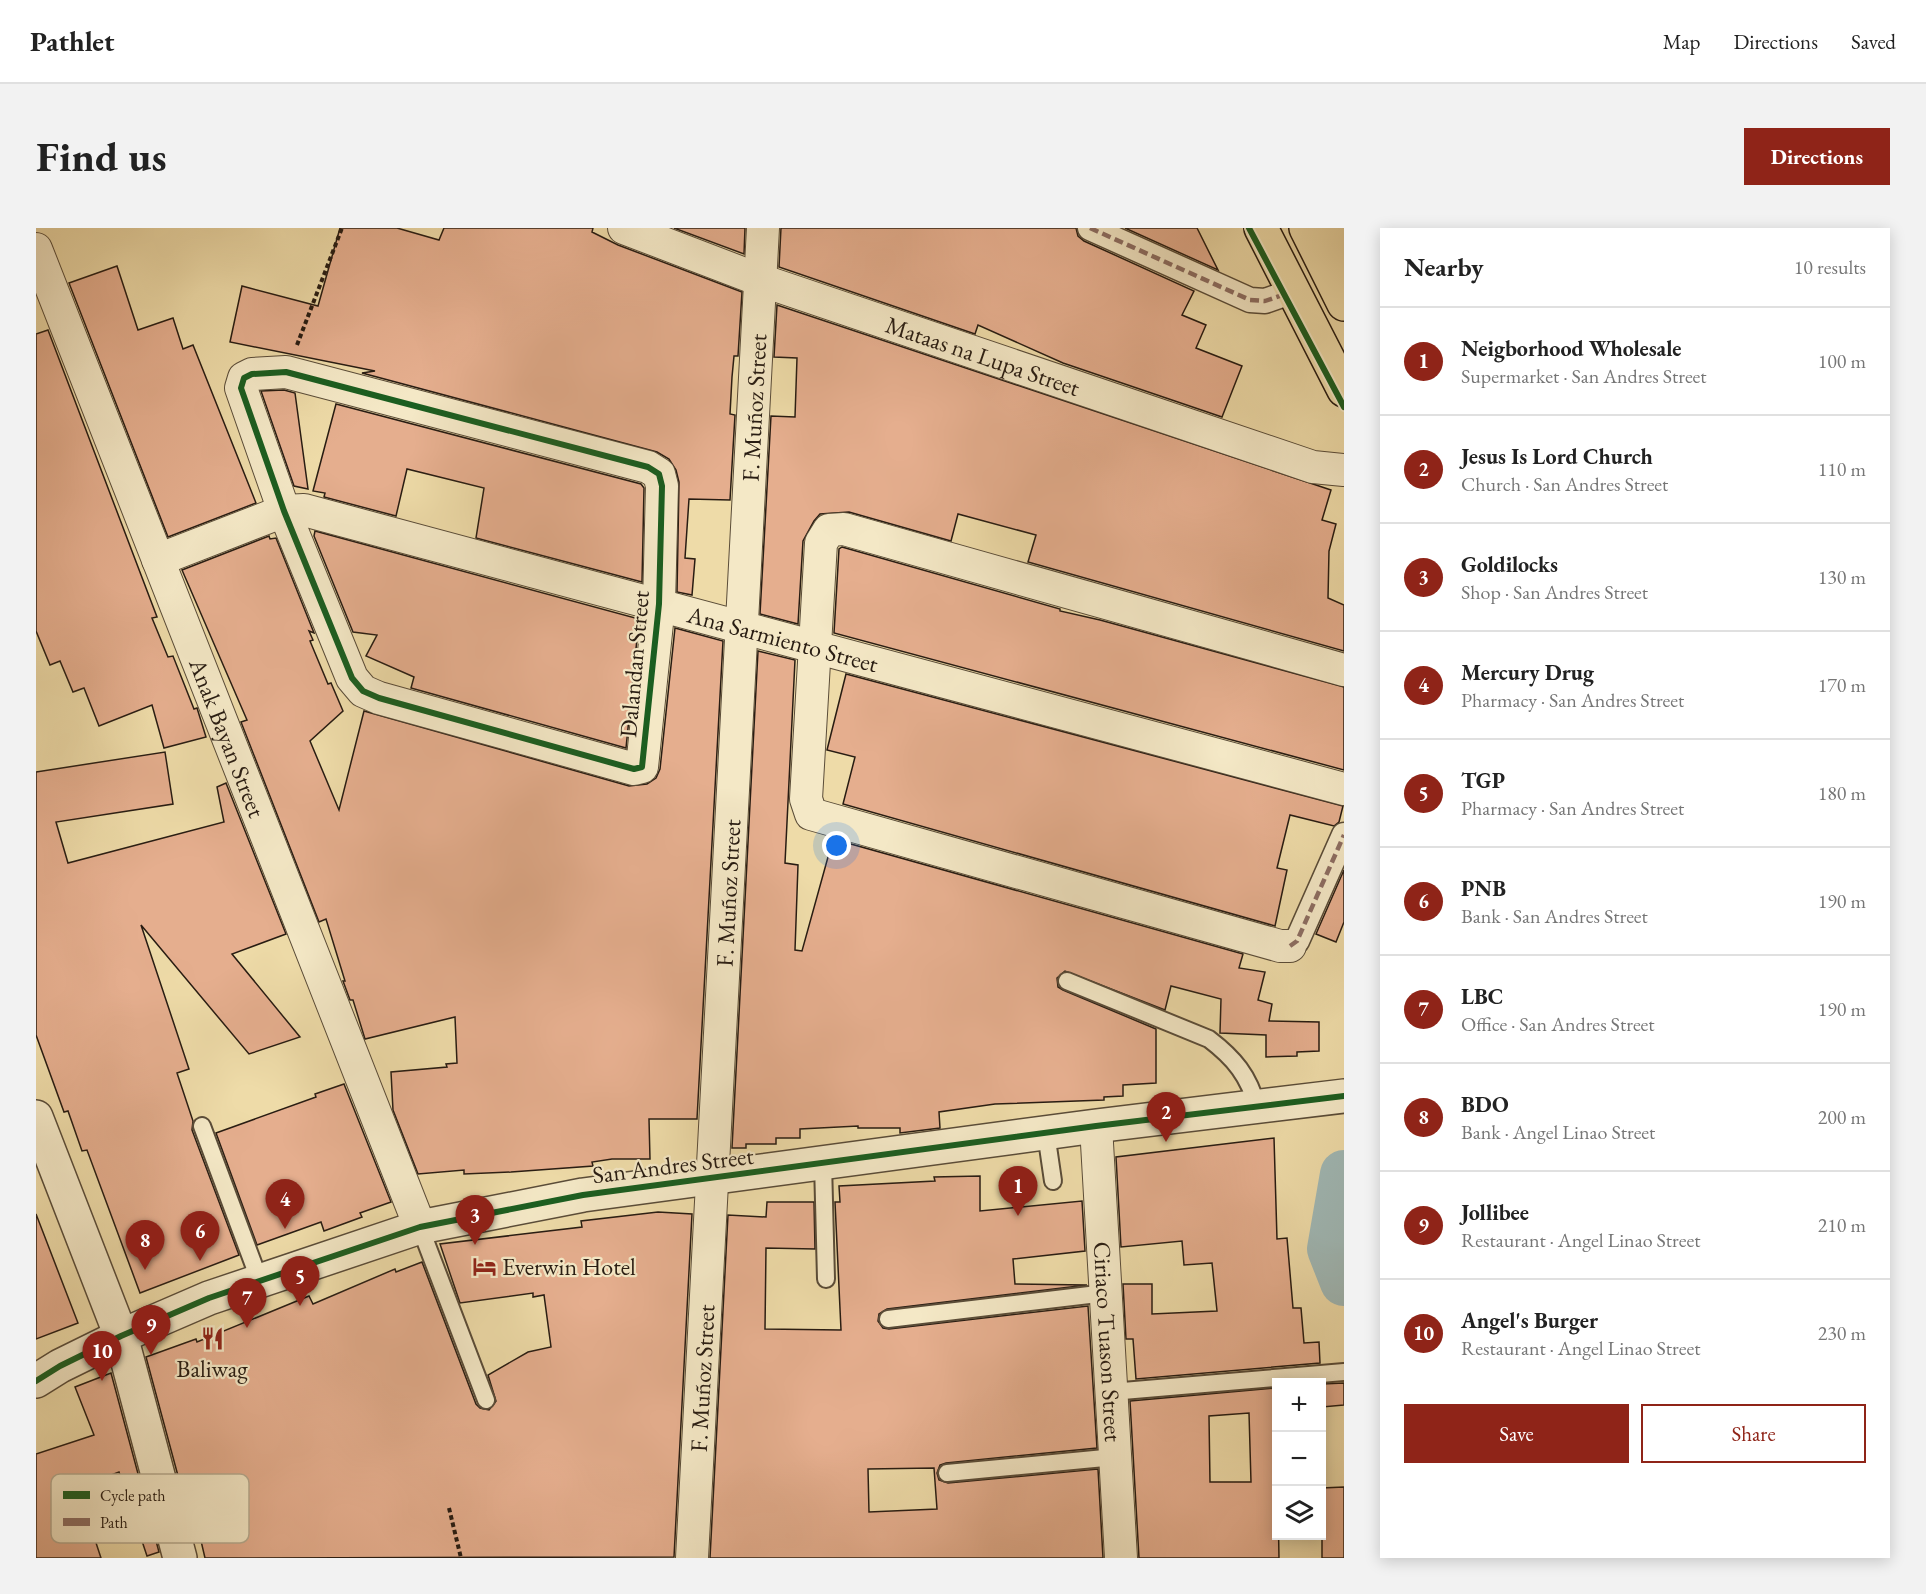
<!DOCTYPE html>
<meta charset="utf-8">
<style>
:root{--surface:#fff;--page:#f2f2f2;--text:#222;--muted:#767676;--line:#e0e0e0;--accent:#8f2418}
body{margin:0;font-family:"EB Garamond",serif;background:var(--page);color:var(--text)}
.controls{position:absolute;right:18px;bottom:18px;display:grid;overflow:hidden;border-radius:0px;box-shadow:0 3px 15px #0003}
.controls button{width:54px;height:54px;display:grid;place-items:center;padding:0;border:0;border-bottom:2px solid var(--line);background:var(--surface);color:var(--text);font:30px sans-serif}
.you{position:absolute;left:801px;top:618px;width:21px;height:21px;margin:-15px;border:4px solid #fff;border-radius:50%;background:#1a73e8;box-shadow:0 0 0 9px #1a73e833}
.badge{display:grid;place-items:center;width:39px;height:39px;border-radius:50%;background:var(--accent);color:#fff;font-size:20px;font-weight:700}
.pin{position:absolute;translate:-50% -50px;filter:drop-shadow(0 2px 3px #0008)}
.pin::after{content:'';position:absolute;top:32px;width:21px;height:18px;background:inherit;clip-path:polygon(0 0,100% 0,50% 100%)}
.list{margin:0;padding:0;list-style:none}
h2{display:flex;justify-content:space-between;align-items:center;height:78px;margin:0;padding:0 24px;font-size:26px}
h2 small{font-size:20px;font-weight:400;color:var(--muted)}
.list li{display:grid;grid-template-columns:39px 1fr auto;gap:18px;align-items:center;box-sizing:border-box;height:108px;padding:0 24px;border-top:2px solid var(--line)}
.list b{display:block;font-size:22px;white-space:nowrap}
.list p{margin:0;font-size:20px;white-space:nowrap;color:var(--muted)}
.list em{font-size:20px;font-style:normal;color:var(--muted)}
.actions{display:flex;gap:12px;padding:18px 24px}
.actions a{flex:1;padding:14px 0;border:2px solid var(--accent);border-radius:0px;text-align:center;font-size:21px;color:var(--accent)}
.actions .main{background:var(--accent);color:#fff}
.icon{flex:none;width:33px;height:33px;fill:none;stroke:currentColor;stroke-width:2;stroke-linecap:round;stroke-linejoin:round}
.map{position:relative;flex:none;width:1308px;height:1330px;overflow:hidden;border-radius:0px}
header{display:flex;align-items:center;gap:36px;box-sizing:border-box;height:84px;padding:0 30px;background:var(--surface);border-bottom:2px solid var(--line)}
header strong{font-size:28px}
nav{display:flex;gap:33px;margin-inline-start:auto;font-size:21px}
.intro{display:flex;align-items:center;justify-content:space-between;box-sizing:border-box;height:144px;padding:0 36px}
h1{margin:0;font-size:42px}
.button{padding:15px 27px;border-radius:0px;background:var(--accent);color:#fff;font-size:21px;font-weight:700}
main{display:flex;gap:36px;padding:0 36px}
aside{flex:1;background:var(--surface);border-radius:0px;box-shadow:0 3px 15px #0003}
.map>svg:first-child{display:block}
</style>
<header>
<strong>Pathlet</strong>
<nav><a>Map</a><a>Directions</a><a>Saved</a></nav>
</header>
<div class="intro"><h1>Find us</h1><a class="button">Directions</a></div>
<main>
<div class="map">
<svg width="1308" height="1330" viewBox="0 0 1308 1330">
<rect width="100%" height="100%" fill="#eedba8"/>
<filter id="stains"><feTurbulence type="fractalNoise" baseFrequency=".00333" numOctaves="4"/><feColorMatrix values="0 0 0 0 .2 0 0 0 0 .09 0 0 0 0 .02 0 0 0 .5 -.17"/></filter>
<radialGradient id="worn" r=".72"><stop offset=".6" stop-color="#630" stop-opacity="0"/><stop offset="1" stop-color="#630" stop-opacity=".3"/></radialGradient>
<g fill="none" stroke-linecap="round" stroke-linejoin="round">
<polyline stroke="#a0b8b5" stroke-width="48" points="1308,946 1295,1021 1308,1054"/>
</g>
<g fill="#e5ae8e" stroke="#281c12" stroke-width="1.5" fill-rule="evenodd">
<polygon points="304,0 361,0 403,12 408,0 557,0 556,4 582,17 706,64 702,128 698,128 696,149 694,186 699,187 694,272 653,271 649,330 659,331 656,367 641,364 643,254 640,242 633,231 621,224 326,145 339,143 194,114 206,58 282,78"/>
<polygon points="638,0 709,0 708,26"/>
<polygon points="745,0 1040,0 1042,8 1048,13 1158,63 1146,87 1170,97 1160,120 1206,138 1186,189 1027,135 942,97 939,106 743,39"/>
<polygon points="1089,0 1161,0 1182,42"/>
<polygon points="81,38 102,102 137,90 147,121 157,117 220,275 132,309 33,55"/>
<polygon points="741,77 1295,262 1286,292 1300,296 1293,323 1292,370 1308,377 1308,423 992,334 1000,307 922,286 915,313 813,284 784,286 778,293 767,313 762,396 724,386 735,188 759,189 761,130 738,129"/>
<polygon points="12,102 121,389 116,390 132,429 137,428 158,481 161,480 170,509 128,520 116,477 63,498 48,460 37,464 24,433 14,437 0,403 0,106"/>
<polygon points="248,162 259,165 272,261 258,258 225,163"/>
<polygon points="300,176 605,256 608,260 606,354 440,310 448,260 371,241 360,288 288,269 289,265 277,263"/>
<polygon points="279,303 603,391 590,520 375,460 378,449 330,428 341,407 317,404 278,308"/>
<polygon points="233,308 234,311 240,310 278,405 273,403 277,412 274,413 292,456 295,455 307,483 274,513 303,582 328,483 593,558 611,556 620,550 624,541 639,400 687,413 661,891 613,891 614,931 576,931 556,934 557,938 475,944 428,946 428,942 382,946 357,882 355,844 411,839 410,836 421,835 419,789 329,811 317,772 314,772 307,753 309,753 290,691 283,694 205,494 211,492 146,342"/>
<polygon points="806,319 1024,381 1024,383 1064,392 1308,459 1308,542 798,405 803,321"/>
<polygon points="722,423 759,432 749,635 762,637 759,722 766,723 797,611 1207,726 1203,740 1229,744 1222,772 1236,776 1233,793 1283,794 1283,823 1261,824 1261,828 1230,829 1230,807 1184,805 1185,771 1135,758 1129,782 1029,743 1021,750 1022,759 1027,762 1120,801 1120,855 1087,857 1087,868 1068,869 1068,872 959,876 903,884 904,900 864,905 864,900 822,900 822,898 764,901 764,910 740,910 740,916 710,916 710,920 696,920"/>
<polygon points="810,446 1307,578 1303,594 1298,598 1254,587 1241,640 1251,642 1239,698 807,576 819,529 791,522"/>
<polygon points="129,524 137,576 20,594 32,635 188,594 181,559 190,555 250,706 196,726 264,809 213,826 105,697 153,841 141,845 157,893 156,902 203,1027 104,1065 51,922 46,923 32,883 28,884 0,807 0,544"/>
<polygon points="1308,642 1308,694 1300,714 1280,706"/>
<polygon points="308,856 355,974 324,985 326,989 288,1003 285,994 221,1017 180,905 280,869 279,866"/>
<polygon points="1238,910 1241,1011 1251,1010 1257,1080 1265,1080 1268,1115 1283,1114 1284,1135 1100,1151 1097,1111 1090,1111 1087,1056 1116,1056 1116,1086 1181,1083 1176,1035 1148,1037 1146,1013 1085,1019 1080,929"/>
<path d="M944 948V983L1046 973 1049 1023 977 1031 979 1056 1051 1057 851 1081 843 1086 842 1093 847 1100 853 1101 1052 1078 1061 1220 910 1235 904 1237 901 1245 903 1252 912 1255 1062 1241 1067 1330H674L692 987 730 989 731 974H778L779 1021 730 1020 729 1101 805 1102 799 974H804L803 958 899 953 898 949ZM898 1240 901 1281 833 1284 832 1241Z"/>
<polygon points="622,984 656,986 638,1329 169,1330 152,1257 145,1259 110,1129 160,1111 161,1114 273,1068 277,1076 359,1041 360,1044 386,1034 440,1176 444,1180 453,1182 460,1173 452,1147 492,1124 515,1119 508,1067 497,1069 497,1065 424,1075 404,1016 546,999 545,993"/>
<polygon points="0,986 42,1095 0,1111"/>
<polygon points="75,1145 123,1324 111,1328 83,1244 42,1260 65,1330 0,1330 0,1226 58,1207 39,1159"/>
<polygon points="1308,1155 1308,1177 1286,1179 1286,1156"/>
<path d="M1240 1160 1243 1330H1103L1094 1173ZM1213 1185 1215 1254H1174L1173 1188Z"/>
<polygon points="1308,1259 1308,1330 1286,1330 1286,1260"/>
</g>
<g fill="none" stroke-linecap="round" stroke-linejoin="round">
<defs>
<g id="service">
<path d="M1031 753 1173 811C1198 830 1213 848 1221 879"/>
<polyline points="166,898 223,1051"/>
<polyline points="1010,905 1017,953"/>
<polyline points="787,935 790,1051"/>
<polyline points="384,999 450,1172"/>
<polyline points="852,1091 1070,1065"/>
<polyline points="1075,1164 1308,1144"/>
<polyline points="911,1245 1079,1229"/>
</g>
<g id="pedestrian">
<polyline points="1054,0 1214,72 1229,73 1249,66"/>
<polyline points="1254,718 1261,713 1308,607"/>
</g>
<g id="minor">
<path id="s1" d="M588 0 724 52 1277 239 1308 242"/>
<path id="s2" d="M0 21 384 999"/>
<polygon points="250,144 612,239 623,246 626,258 623,376 606,539 598,541 343,470 327,463 316,450 248,283 205,160 208,150 216,146"/>
<path id="s3" d="M122 332 248 283 268 282 1308 561"/>
<polyline points="1254,718 1244,718 775,586 770,571 785,315 793,302 808,301 1308,442"/>
<path id="s4" d="M1060 898 1085 1330"/>
<path id="s5" d="M656 1330 727 0"/>
</g>
<g id="tertiary">
<polyline points="0,889 85,1108 144,1330"/>
<polyline points="0,1153 24,1138 85,1108 173,1070 384,999 547,967 1060,898 1308,868"/>
</g>
<polyline id="primary" points="1291,0 1308,33"/>
<g id="motorway">
<polyline points="1225,0 1308,162"/>
<polyline points="1270,0 1308,76"/>
</g>
</defs>
<use href="#service" stroke="#5a4c38" stroke-width="20"/>
<use href="#pedestrian" stroke="#5a4c38" stroke-width="27"/>
<use href="#minor" stroke="#5a4c38" stroke-width="34"/>
<use href="#tertiary" stroke="#5a4c38" stroke-width="36"/>
<use href="#primary" stroke="#281c12" stroke-width="36"/>
<use href="#motorway" stroke="#281c12" stroke-width="36"/>
<g stroke="#281c12" stroke-width="4" stroke-dasharray="4.5 3" stroke-linecap="butt">
<polyline points="261,117 306,0"/>
<polyline points="413,1280 425,1330"/>
</g>
<use href="#service" stroke="#f4e8c6" stroke-width="16"/>
<use href="#pedestrian" stroke="#f4e8c6" stroke-width="24"/>
<use href="#minor" stroke="#f4e8c6" stroke-width="32"/>
<use href="#tertiary" stroke="#f4e8c6" stroke-width="33"/>
<use href="#primary" stroke="#eedba8" stroke-width="33"/>
<use href="#motorway" stroke="#eedba8" stroke-width="33"/>
<g stroke="#8d6e63" stroke-width="4.5" stroke-dasharray="9 4.5" stroke-linecap="butt">
<polyline points="1054,0 1214,72 1229,73 1249,66"/>
<polyline points="1254,718 1261,713 1308,607"/>
</g>
<defs>
<g id="cycleway">
<polyline points="1213,0 1308,179"/>
<polygon points="250,144 612,239 623,246 626,258 623,376 606,539 598,541 343,470 327,463 316,450 248,283 205,160 208,150 216,146"/>
<polyline points="0,1153 24,1138 85,1108 173,1070 384,999 547,967 1060,898 1308,868"/>
</g>
</defs>
<use href="#cycleway" stroke="#f4e8c6" stroke-width="10"/>
<use href="#cycleway" stroke="#1b5e20" stroke-width="6"/>
</g>
<defs>
<symbol id="hotel-bare" viewBox="-9 -9 18 18"><path d="M-6-4.5h1.5V1H6V5H4.5V3h-9V5H-6ZM-4 0a1.8 1.8 0 1 1 3.6 0ZM.5 0V-2.5h3Q6-2.5 6 0Z" fill="#8f2418" stroke="#f4e8c6" stroke-width="2.5" paint-order="stroke"/></symbol>
<symbol id="restaurant-bare" viewBox="-9 -9 18 18"><path d="M-5-6h1v4h1v-4h1v4h1v-4h1v5L-1.5 .5V6h-2V.5L-5-1ZM5-6V6H3V1.5H1.5Q1.5-4 5-6Z" fill="#8f2418" stroke="#f4e8c6" stroke-width="2.5" paint-order="stroke"/></symbol>
</defs>
<g fill-rule="evenodd">
<use href="#hotel-bare" x="432" y="1022" width="33" height="33"/>
<use href="#restaurant-bare" x="160" y="1094" width="33" height="33"/>
</g>
<g text-anchor="middle" dominant-baseline="central" stroke-width="4.5" stroke-linejoin="round" paint-order="stroke">
<g font-size="24" fill="#281c12" stroke="#f4e8c6">
<text stroke="none"><textPath href="#s1" startOffset="381">Mataas na Lupa Street</textPath></text>
<text stroke="none"><textPath href="#s5" startOffset="1152">F. Muñoz Street</textPath></text>
<text stroke="none"><textPath href="#s3" startOffset="651">Ana Sarmiento Street</textPath></text>
<text transform="translate(598 436) rotate(-85)">Dalandan Street</text>
<text stroke="none"><textPath href="#s2" startOffset="525">Anak Bayan Street</textPath></text>
<text stroke="none"><textPath href="#s5" startOffset="666">F. Muñoz Street</textPath></text>
<text transform="translate(637 937) rotate(-7)">San Andres Street</text>
<text stroke="none"><textPath href="#s4" startOffset="216">Ciriaco Tuason Street</textPath></text>
<text stroke="none"><textPath href="#s5" startOffset="180">F. Muñoz Street</textPath></text>
</g>
<g font-size="24" fill="#281c12" stroke="#f4e8c6" text-anchor="start">
<text x="466" y="1038">Everwin Hotel</text>
<text x="176" y="1140" text-anchor="middle">Baliwag</text>
</g>
</g>
<rect x="15" y="1246" width="198" height="69" rx="9" fill="#f4e8c6" stroke="#b7ab90" stroke-width="1.5"/>
<rect x="27" y="1263" width="27" height="8" fill="#1b5e20"/>
<rect x="27" y="1290" width="27" height="8" fill="#8d6e63"/>
<g font-size="16" fill="#281c12">
<text x="64" y="1273">Cycle path</text>
<text x="64" y="1300">Path</text>
</g>
<rect width="100%" height="100%" filter="url(#stains)"/>
<rect width="100%" height="100%" fill="url(#worn)"/>
</svg>
<div class="controls">
<button>+</button>
<button>−</button>
<button><svg class="icon" aria-label="layers" viewBox="0 0 24 24"><path d="M12 4l9 5-9 5-9-5zM3 14l9 5 9-5"/></svg></button>
</div>
<div class="you"></div>
<div class="pin badge" style="left:982px;top:988px">1</div>
<div class="pin badge" style="left:1130px;top:914px">2</div>
<div class="pin badge" style="left:439px;top:1017px">3</div>
<div class="pin badge" style="left:249px;top:1001px">4</div>
<div class="pin badge" style="left:264px;top:1078px">5</div>
<div class="pin badge" style="left:164px;top:1033px">6</div>
<div class="pin badge" style="left:211px;top:1100px">7</div>
<div class="pin badge" style="left:109px;top:1042px">8</div>
<div class="pin badge" style="left:115px;top:1127px">9</div>
<div class="pin badge" style="left:66px;top:1153px">10</div>
</div>
<aside>
<h2>Nearby<small>10 results</small></h2>
<ul class="list">
<li><span class="badge">1</span><div><b>Neigborhood Wholesale</b><p>Supermarket · San Andres Street</p></div><em>100 m</em></li>
<li><span class="badge">2</span><div><b>Jesus Is Lord Church</b><p>Church · San Andres Street</p></div><em>110 m</em></li>
<li><span class="badge">3</span><div><b>Goldilocks</b><p>Shop · San Andres Street</p></div><em>130 m</em></li>
<li><span class="badge">4</span><div><b>Mercury Drug</b><p>Pharmacy · San Andres Street</p></div><em>170 m</em></li>
<li><span class="badge">5</span><div><b>TGP</b><p>Pharmacy · San Andres Street</p></div><em>180 m</em></li>
<li><span class="badge">6</span><div><b>PNB</b><p>Bank · San Andres Street</p></div><em>190 m</em></li>
<li><span class="badge">7</span><div><b>LBC</b><p>Office · San Andres Street</p></div><em>190 m</em></li>
<li><span class="badge">8</span><div><b>BDO</b><p>Bank · Angel Linao Street</p></div><em>200 m</em></li>
<li><span class="badge">9</span><div><b>Jollibee</b><p>Restaurant · Angel Linao Street</p></div><em>210 m</em></li>
<li><span class="badge">10</span><div><b>Angel's Burger</b><p>Restaurant · Angel Linao Street</p></div><em>230 m</em></li>
</ul>
<div class="actions"><a class="main">Save</a><a>Share</a></div>
</aside>
</main>
